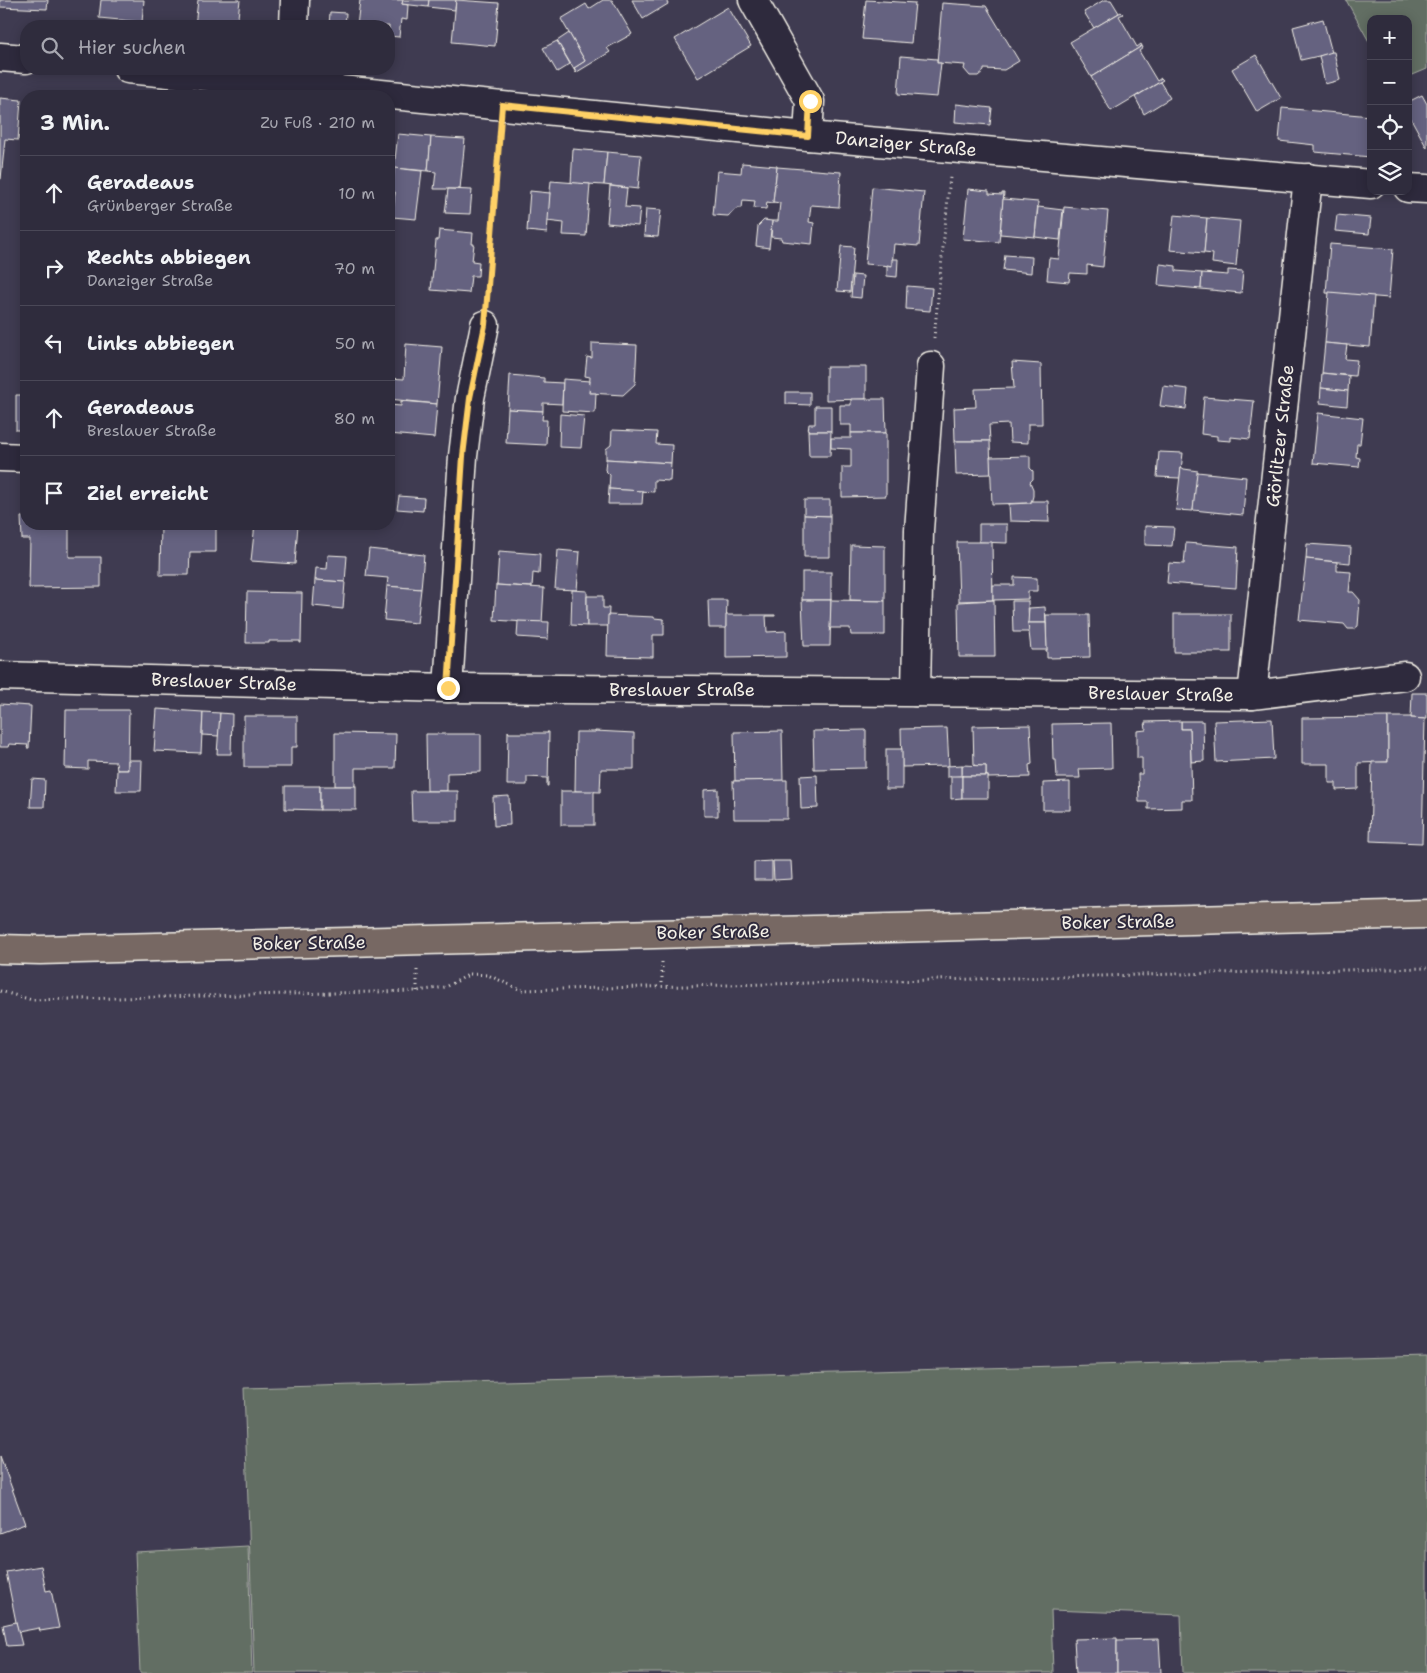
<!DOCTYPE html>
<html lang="de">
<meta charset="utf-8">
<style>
:root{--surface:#2f2c3d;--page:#3b3848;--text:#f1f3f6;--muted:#a7a7b0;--line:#4a4857}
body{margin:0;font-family:"Shantell Sans",sans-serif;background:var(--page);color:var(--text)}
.controls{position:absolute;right:15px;top:15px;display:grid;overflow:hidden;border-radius:10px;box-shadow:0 2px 12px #0003}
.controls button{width:45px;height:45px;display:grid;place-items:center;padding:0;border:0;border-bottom:1px solid var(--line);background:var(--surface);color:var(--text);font:25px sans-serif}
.stop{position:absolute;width:15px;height:15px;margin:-11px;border:4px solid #ffd166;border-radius:50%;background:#fff}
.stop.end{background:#ffd166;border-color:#fff;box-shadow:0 1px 5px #0008}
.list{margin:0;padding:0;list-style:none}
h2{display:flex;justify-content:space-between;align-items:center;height:65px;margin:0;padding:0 20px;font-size:21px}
h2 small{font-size:16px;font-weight:400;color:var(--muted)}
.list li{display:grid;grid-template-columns:32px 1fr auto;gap:15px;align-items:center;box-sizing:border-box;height:75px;padding:0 20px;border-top:1px solid var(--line)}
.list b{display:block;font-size:19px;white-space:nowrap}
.list p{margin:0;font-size:16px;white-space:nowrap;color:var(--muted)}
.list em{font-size:16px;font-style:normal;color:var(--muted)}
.icon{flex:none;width:28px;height:28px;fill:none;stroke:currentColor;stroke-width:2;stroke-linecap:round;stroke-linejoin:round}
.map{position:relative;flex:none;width:1427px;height:1673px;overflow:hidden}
.search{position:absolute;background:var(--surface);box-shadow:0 2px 12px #0003;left:20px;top:20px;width:375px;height:55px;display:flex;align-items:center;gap:12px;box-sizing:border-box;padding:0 18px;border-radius:20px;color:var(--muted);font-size:19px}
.panel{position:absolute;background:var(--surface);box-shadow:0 2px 12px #0003;left:20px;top:90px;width:375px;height:440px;border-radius:20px}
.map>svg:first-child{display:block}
</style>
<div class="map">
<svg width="1427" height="1673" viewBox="0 0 1427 1673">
<rect width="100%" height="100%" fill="#3f3b51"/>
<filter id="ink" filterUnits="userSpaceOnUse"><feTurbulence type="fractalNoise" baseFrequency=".02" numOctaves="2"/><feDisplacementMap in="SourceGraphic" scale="10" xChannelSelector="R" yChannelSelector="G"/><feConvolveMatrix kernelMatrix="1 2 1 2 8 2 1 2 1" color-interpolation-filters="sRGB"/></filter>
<g filter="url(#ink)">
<g fill="#626e63" stroke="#abb0a6">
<polygon points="1346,0 1427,0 1427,69 1408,77 1408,19 1371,19 1371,45"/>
<polygon points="1427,1356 1427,1673 1183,1673 1181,1615 1051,1610 1053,1673 254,1673 244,1388"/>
<polygon points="248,1546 252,1673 140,1673 135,1552"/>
</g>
<g fill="#656280" stroke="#f4f1e8">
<polygon points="0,0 48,0 47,9 0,7"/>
<polygon points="101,0 144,0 142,22 99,18"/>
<polygon points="198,0 240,0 237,26 195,26"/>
<polygon points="360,0 403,0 402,4 408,5 407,20 401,19 399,37 389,36 389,26 357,26"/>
<polygon points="403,0 429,0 428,7 402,4"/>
<polygon points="429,0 456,0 455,10 428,7"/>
<polygon points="456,0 499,3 495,46 452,42"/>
<polygon points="603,0 612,0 632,34 607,48 610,52 577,72 574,68 585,61 561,19 586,4 589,9"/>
<polygon points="632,0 666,0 668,4 643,19"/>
<polygon points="866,0 915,3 911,43 862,39"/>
<polygon points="1104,0 1111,0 1119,13 1094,28 1084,12"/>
<polygon points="942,3 986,6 1019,61 1004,70 984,69 984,71 978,76 970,76 964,69 965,65 937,63"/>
<polygon points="728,7 751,46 698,78 675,39"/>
<polygon points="330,12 346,13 345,26 329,26"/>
<polygon points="1121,12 1123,14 1119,16 1137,47 1141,44 1142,46 1091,77 1070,42"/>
<polygon points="1323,19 1332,53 1301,60 1293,27"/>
<polygon points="569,33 585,61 574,68 577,72 576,73 557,41"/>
<polygon points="557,41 570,64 557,72 543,48"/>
<polygon points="1142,46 1143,48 1139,51 1157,81 1161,78 1163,80 1111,111 1091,77"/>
<polygon points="1332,52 1334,52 1340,80 1325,84 1319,56"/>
<polygon points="1256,55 1281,98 1257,112 1232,69"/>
<polygon points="901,56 937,59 937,63 941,63 937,97 898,94"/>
<polygon points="1160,82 1170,98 1144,114 1135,97"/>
<polygon points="1422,95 1427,104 1427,148 1408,113 1408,102"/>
<polygon points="0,98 21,100 18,140 5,139 1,179 0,179"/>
<polygon points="956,104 992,108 990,125 955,122"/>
<polygon points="1282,108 1371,116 1371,157 1315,152 1315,145 1279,141"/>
<polygon points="398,134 431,137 428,171 394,168"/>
<polygon points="431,137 465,139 460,189 434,189 436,172 428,171"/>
<polygon points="573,149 607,152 604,185 571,183"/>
<polygon points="607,152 641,155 638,189 604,185"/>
<polygon points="742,163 777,166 773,203 767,202 766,209 754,208 755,201 743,200 742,208 737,208 728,216 713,215 717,171 741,173"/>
<polygon points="777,167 841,172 839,207 811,205 809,222 814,223 812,244 782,241 781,238 771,237 772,221 778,221 780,203 773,202"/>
<polygon points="394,168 422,171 416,219 392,217 395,192 393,192"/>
<polygon points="551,181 590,184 586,236 563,235 564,223 547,221"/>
<polygon points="610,186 627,188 625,207 640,208 638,226 607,223"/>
<polygon points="872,187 924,192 919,246 894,244 892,266 865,264"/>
<polygon points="448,189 472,190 470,214 445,213"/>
<polygon points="968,189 989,191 989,194 1002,195 1002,193 1004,193 999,242 963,239"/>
<polygon points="389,191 395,192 390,241 389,241"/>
<polygon points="530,191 550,193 547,233 527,231"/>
<polygon points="1003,199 1038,202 1035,237 1000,234"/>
<polygon points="1038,207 1063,210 1060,240 1035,237"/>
<polygon points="1064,207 1108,211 1103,267 1087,265 1087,274 1070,273 1069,282 1047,280 1049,258 1059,259"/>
<polygon points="646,209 661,210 658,237 644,236"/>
<polygon points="1174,215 1207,218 1204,253 1170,250"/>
<polygon points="1337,215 1371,218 1369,234 1335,231"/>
<polygon points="1207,218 1240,221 1236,266 1212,263 1213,254 1204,253"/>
<polygon points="764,220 772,221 769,248 756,246 758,226"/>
<polygon points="439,230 473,233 472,244 474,244 472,261 479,262 478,276 471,276 469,293 431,290 436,240 438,240"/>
<polygon points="1330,244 1393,249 1389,298 1326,293"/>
<polygon points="841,246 854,247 850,292 837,291"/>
<polygon points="1005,255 1032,257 1031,273 1003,270"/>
<polygon points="892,259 898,259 897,277 887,276 887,265 892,266"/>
<polygon points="1160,264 1176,266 1176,271 1202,273 1201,289 1158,285"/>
<polygon points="1228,270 1243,271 1241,293 1201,289 1202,273 1228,275"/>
<polygon points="853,275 863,276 861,298 851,297"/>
<polygon points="907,286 932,288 930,311 906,309"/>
<polygon points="1329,292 1374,296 1370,347 1325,343"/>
<polygon points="592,343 637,345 635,384 623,395 589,393 590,377 585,376 587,357 592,358"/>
<polygon points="1325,343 1347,345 1345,359 1357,360 1355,376 1322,373"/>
<polygon points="406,344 442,347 437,404 389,399 389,378 404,379"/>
<polygon points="1012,362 1041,364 1042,424 1028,424 1028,443 1010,442 1009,424 989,425 990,441 955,441 954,408 976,407 975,389 1014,388"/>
<polygon points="826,367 866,367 866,399 826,400"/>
<polygon points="1322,373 1349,376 1348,391 1321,388"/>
<polygon points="510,375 544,378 544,382 563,383 562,404 543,403 543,411 508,409"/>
<polygon points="563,379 590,381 589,393 596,393 595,413 562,411"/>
<polygon points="1163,386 1188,389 1186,409 1160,406"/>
<polygon points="1321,388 1348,391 1347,406 1320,403"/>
<polygon points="786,392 810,392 810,405 786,404"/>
<polygon points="16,395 26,395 26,436 25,430 16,430"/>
<polygon points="1204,397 1254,401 1250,439 1231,437 1231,441 1217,440 1217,436 1201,434"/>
<polygon points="851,399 885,399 886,433 851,433 851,425 840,425 840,405 851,405"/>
<polygon points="401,401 437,404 434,438 389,434 389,405 401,406"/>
<polygon points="815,406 831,406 831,431 808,431 809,424 815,424"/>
<polygon points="508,409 543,411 542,420 547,420 546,445 506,443"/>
<polygon points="1318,413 1363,418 1360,444 1357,444 1356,457 1360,458 1359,467 1313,463"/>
<polygon points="560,414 584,416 581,448 559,447"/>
<polygon points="612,430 657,432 656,444 672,445 671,463 606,459 606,449 611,445"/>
<polygon points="808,431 831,431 830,456 809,456"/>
<polygon points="851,433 886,433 886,496 842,497 842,467 851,467 851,449 831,448 831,438 851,438"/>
<polygon points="955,441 990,441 991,474 956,475"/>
<polygon points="1159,452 1183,453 1180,478 1157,477"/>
<polygon points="1030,456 1030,468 1033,471 1033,479 1030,482 1033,489 1033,496 1031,503 992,504 990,457"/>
<polygon points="606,459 671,463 670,481 654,480 654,492 609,489 610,475 605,470"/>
<polygon points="1181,467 1184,469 1198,471 1193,511 1176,510"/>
<polygon points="1197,472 1246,477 1243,515 1193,510"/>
<polygon points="609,489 643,491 642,504 608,504"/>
<polygon points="399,496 424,498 423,511 397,509"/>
<polygon points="804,500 830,500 830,516 804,515"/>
<polygon points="1031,501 1048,501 1049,522 1010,521 1009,504 1031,503"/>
<polygon points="804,515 830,516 830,557 804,557"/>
<polygon points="21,517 26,517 26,524 69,524 69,557 101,557 101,587 29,588 30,539 22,539"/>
<polygon points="161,524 216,524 216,552 190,552 189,575 160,575"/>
<polygon points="255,524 298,524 295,564 251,561"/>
<polygon points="979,524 1007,524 1007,543 979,542"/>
<polygon points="1145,526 1174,527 1172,546 1145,545"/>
<polygon points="957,542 992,542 993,600 959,601"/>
<polygon points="1186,543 1238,547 1236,588 1167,583 1169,563 1184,564"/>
<polygon points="1307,544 1351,547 1350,563 1306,559"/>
<polygon points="851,545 885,546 885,601 850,600"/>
<polygon points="369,549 424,555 421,589 387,586 388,578 366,576"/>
<polygon points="558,550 580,552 577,590 555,589"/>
<polygon points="499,551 540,554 539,574 533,573 532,587 497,585"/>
<polygon points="328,555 347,556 345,582 315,580 316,568 327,569"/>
<polygon points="1306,559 1337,562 1337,571 1351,572 1349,592 1353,592 1360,600 1358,626 1354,629 1348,629 1344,624 1299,620"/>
<rect x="802" y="572" width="29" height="28"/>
<polygon points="1014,577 1037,578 1037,591 1028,591 1028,599 993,600 993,585 1014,585"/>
<polygon points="315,580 345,582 343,609 313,606"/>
<polygon points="496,585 544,588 542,623 494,620"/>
<polygon points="387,586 421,589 417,623 384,620"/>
<polygon points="572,590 587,591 587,626 571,625"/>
<polygon points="247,592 302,593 301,643 300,643 300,641 269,641 269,643 246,643"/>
<polygon points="587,596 603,596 603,608 609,608 608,626 587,626"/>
<polygon points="708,600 727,600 726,628 709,628"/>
<polygon points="802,600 831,600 830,646 804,646"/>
<polygon points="831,600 885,601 885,635 851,635 850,628 830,628"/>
<polygon points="994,600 995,657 959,657 958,602"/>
<polygon points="1012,601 1028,601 1029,632 1013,632"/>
<polygon points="1045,607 1046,623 1028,623 1029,608"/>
<rect x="1174" y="614" width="57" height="38"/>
<polygon points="608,615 654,617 654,618 664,619 664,635 653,635 653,657 607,656"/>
<polygon points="726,615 775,615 775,616 766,616 767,632 786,631 786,657 726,658"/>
<polygon points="1046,615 1089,615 1090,657 1047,658"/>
<polygon points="518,621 549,622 548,639 517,637"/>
<polygon points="1028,623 1046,623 1047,650 1031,650"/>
<polygon points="1412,693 1427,693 1427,719 1411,718"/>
<polygon points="0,704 31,706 29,748 27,748 28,745 9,744 8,747 0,747"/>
<polygon points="157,709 203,712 201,753 154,751"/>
<polygon points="66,710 129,710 128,770 117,770 116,762 88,761 88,769 65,768"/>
<polygon points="203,712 220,713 219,736 202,735"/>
<polygon points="220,713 232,714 231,754 217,754"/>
<polygon points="244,716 297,716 297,747 291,747 291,767 244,767"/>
<polygon points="1388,717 1388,762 1358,763 1358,789 1336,790 1336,783 1329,783 1329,764 1302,764 1302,718"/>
<polygon points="1388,717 1411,717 1411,718 1425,719 1422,843 1370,841 1372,762 1388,762"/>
<polygon points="1272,719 1274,759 1216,762 1214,721"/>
<polygon points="1181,721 1203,721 1204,761 1191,762 1190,729 1181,729"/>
<polygon points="1181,721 1181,729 1190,729 1192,800 1182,800 1182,808 1148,809 1148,802 1139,802 1138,774 1142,774 1142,758 1137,758 1137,731 1146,730 1145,722"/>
<polygon points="1111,723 1112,768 1079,769 1080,778 1057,778 1056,760 1053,760 1052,724"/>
<polygon points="1030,725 1032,764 1029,765 1030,777 988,778 988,776 986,776 986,766 974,766 973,726"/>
<polygon points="947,728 949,766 902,767 901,729"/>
<polygon points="866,730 866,768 814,769 813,731"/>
<polygon points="508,731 509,733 548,733 547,732 549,732 548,786 547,786 547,778 527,777 527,785 507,785"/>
<polygon points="595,731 634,733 634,769 601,769 600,792 575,791 576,732 595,732"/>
<polygon points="782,731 783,781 735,781 734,732"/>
<polygon points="335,733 396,734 395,768 355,768 355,786 335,786"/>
<polygon points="426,734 481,734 481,772 447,773 447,791 427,791"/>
<rect x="886" y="749" width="16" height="40"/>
<polygon points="128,760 142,760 141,791 116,791 117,770 128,770"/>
<polygon points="962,765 986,766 986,776 962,776"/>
<polygon points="962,765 962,776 947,777 947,766"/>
<polygon points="817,775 818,808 801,809 800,776"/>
<polygon points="951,776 962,776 962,798 951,799"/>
<rect x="962" y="776" width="26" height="22"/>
<polygon points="32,779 45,780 44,807 30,807"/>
<polygon points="787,780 787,819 734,819 733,781"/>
<polygon points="1070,782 1070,810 1043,810 1043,783"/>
<polygon points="285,786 320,786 320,810 285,809"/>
<rect x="320" y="786" width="36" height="24"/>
<polygon points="718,789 718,816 704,816 704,790"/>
<polygon points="411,791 458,791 458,821 412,821"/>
<rect x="561" y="791" width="33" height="34"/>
<polygon points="509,796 510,825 494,826 493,797"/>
<polygon points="772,861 772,880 754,880 754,862"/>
<polygon points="773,861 791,861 792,879 774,880"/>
<polygon points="0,1456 25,1524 0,1533"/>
<polygon points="41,1566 46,1591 51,1590 59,1628 40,1631 39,1628 18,1632 6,1572"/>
<polygon points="16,1622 22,1645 7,1646 3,1625"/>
<polygon points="1117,1638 1117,1673 1076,1673 1074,1639"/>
<polygon points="1159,1639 1161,1673 1117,1673 1117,1640"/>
</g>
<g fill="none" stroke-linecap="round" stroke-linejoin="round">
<defs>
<g id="minor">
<polyline points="753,0 810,101 808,136"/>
<polyline points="294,26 295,0"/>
<polyline points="0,57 26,59"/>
<polyline points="128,69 808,136 1371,184"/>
<polyline points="1408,188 1427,189"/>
<polyline points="0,457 26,458"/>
<polyline points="0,676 448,688 1252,695 1405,676"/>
<polyline points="448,688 463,456 470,398 485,325"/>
<polyline points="916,692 919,530 931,366"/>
<polyline points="1252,695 1308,178"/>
</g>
<polyline id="major" points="0,949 40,950 1427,914"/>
</defs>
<use href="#minor" stroke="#f4f1e8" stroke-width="31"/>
<use href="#major" stroke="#f4f1e8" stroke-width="31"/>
<g stroke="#f4f1e8" stroke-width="3" stroke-dasharray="1 4" stroke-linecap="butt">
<polyline points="487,297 499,133"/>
<polyline points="934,338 950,177"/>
<polyline points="662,962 662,987"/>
<polyline points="0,991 32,1000 417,991 446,987 470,974 488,975 521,990 1427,968"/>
<polyline points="417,991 417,968"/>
</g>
<use href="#minor" stroke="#2f2a3d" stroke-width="28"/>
<use href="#major" stroke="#776864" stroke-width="28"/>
</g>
</g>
<g fill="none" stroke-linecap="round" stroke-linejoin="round" filter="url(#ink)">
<polyline stroke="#ffd166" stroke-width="6" points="448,688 463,456 470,398 485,325 502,105 808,136 810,101"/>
</g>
<g text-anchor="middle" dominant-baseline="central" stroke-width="4" stroke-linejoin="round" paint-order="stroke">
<g font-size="18" fill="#f4f1e8" stroke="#2f2a3d">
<text transform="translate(906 144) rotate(5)">Danziger Straße</text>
<text transform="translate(1280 436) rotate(-84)">Görlitzer Straße</text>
<text transform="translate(224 682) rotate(2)">Breslauer Straße</text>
<text x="682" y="690">Breslauer Straße</text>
<text transform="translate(1161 694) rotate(1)">Breslauer Straße</text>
<text transform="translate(1118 922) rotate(-1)">Boker Straße</text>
<text transform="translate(713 932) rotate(-1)">Boker Straße</text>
<text transform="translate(309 943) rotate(-1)">Boker Straße</text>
</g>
</g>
</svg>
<div class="controls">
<button>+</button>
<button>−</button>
<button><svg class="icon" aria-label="locate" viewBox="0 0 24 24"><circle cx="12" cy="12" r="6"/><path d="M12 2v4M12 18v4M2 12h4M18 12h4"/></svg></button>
<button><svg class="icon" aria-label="layers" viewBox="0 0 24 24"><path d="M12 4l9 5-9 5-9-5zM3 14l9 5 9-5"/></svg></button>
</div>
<div class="stop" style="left:810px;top:101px"></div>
<div class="stop end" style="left:448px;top:688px"></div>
<div class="search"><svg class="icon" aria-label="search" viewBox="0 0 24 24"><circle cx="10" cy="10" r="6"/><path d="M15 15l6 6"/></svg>Hier suchen</div>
<section class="panel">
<h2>3 Min.<small>Zu Fuß · 210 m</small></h2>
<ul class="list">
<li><svg class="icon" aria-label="ahead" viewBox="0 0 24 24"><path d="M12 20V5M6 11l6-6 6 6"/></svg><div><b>Geradeaus</b><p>Grünberger Straße</p></div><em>10 m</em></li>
<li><svg class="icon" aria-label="right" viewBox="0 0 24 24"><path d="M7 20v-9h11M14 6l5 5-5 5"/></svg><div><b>Rechts abbiegen</b><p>Danziger Straße</p></div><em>70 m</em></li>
<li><svg class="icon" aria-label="left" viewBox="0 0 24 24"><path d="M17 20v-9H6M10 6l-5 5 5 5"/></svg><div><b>Links abbiegen</b></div><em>50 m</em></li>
<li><svg class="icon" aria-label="ahead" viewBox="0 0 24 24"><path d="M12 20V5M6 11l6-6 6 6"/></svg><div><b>Geradeaus</b><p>Breslauer Straße</p></div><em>80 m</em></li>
<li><svg class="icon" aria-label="arrive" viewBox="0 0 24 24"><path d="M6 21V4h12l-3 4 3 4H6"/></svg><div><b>Ziel erreicht</b></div></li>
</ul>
</section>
</div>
